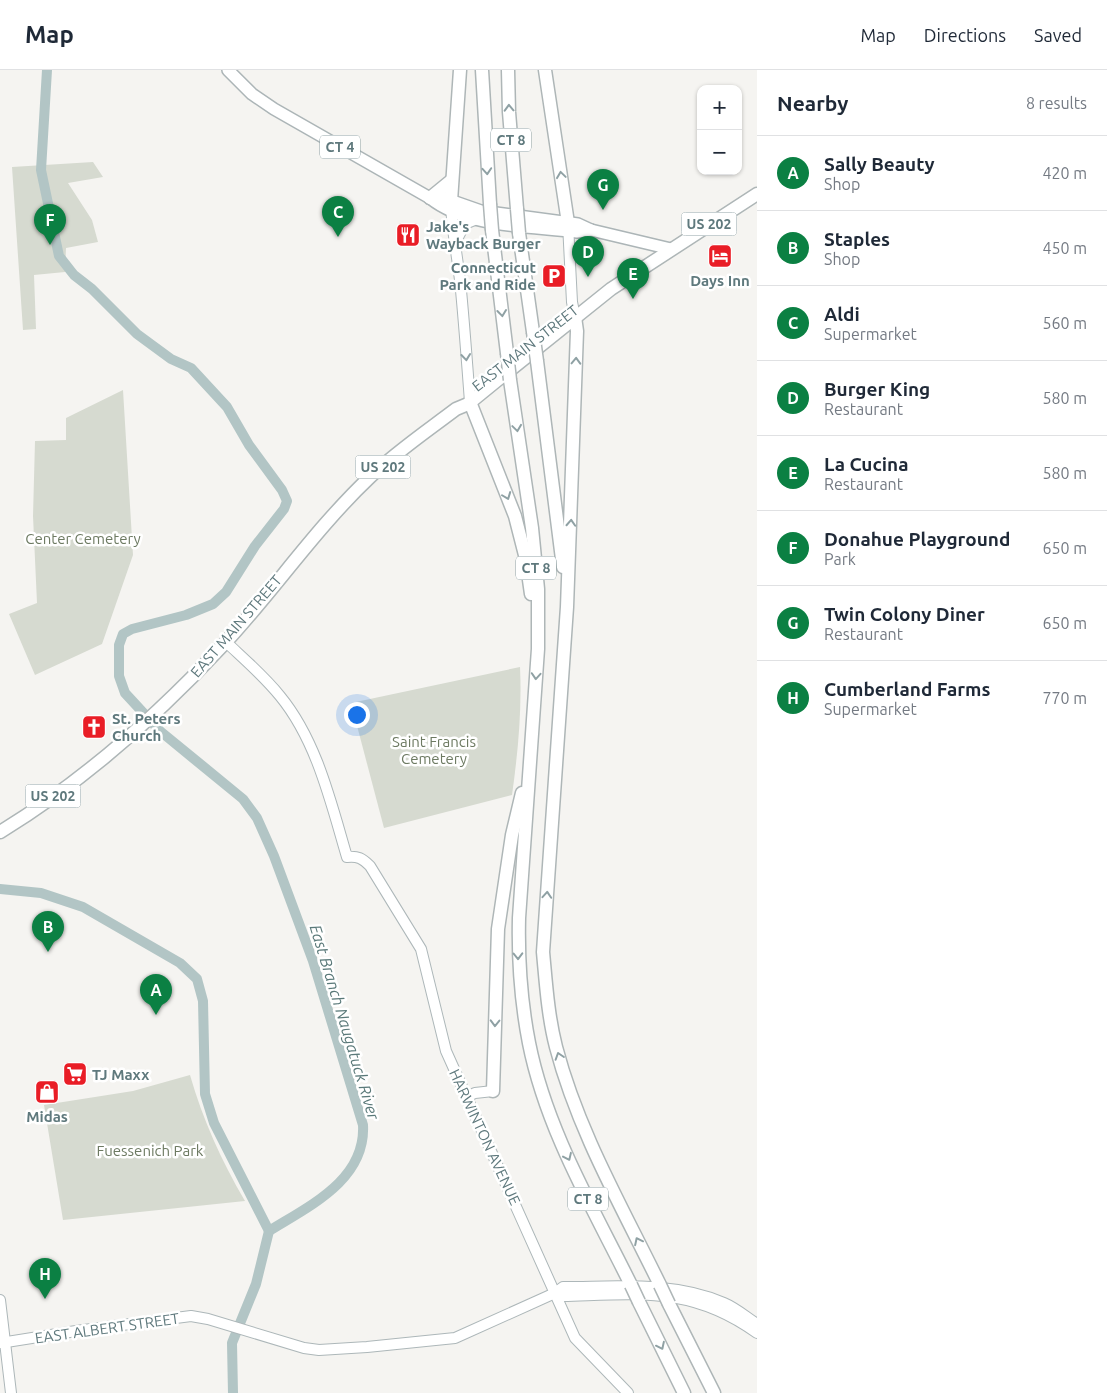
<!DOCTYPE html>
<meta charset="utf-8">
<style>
:root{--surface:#fff;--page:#f2f2f3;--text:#1f2937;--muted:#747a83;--line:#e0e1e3;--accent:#0b8043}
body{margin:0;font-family:Ubuntu,sans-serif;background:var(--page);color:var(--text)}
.controls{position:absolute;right:15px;top:15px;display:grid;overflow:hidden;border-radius:10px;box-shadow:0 1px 4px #0004}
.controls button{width:45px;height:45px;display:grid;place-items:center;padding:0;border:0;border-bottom:1px solid var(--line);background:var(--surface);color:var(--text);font:25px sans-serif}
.you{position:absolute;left:356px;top:644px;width:18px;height:18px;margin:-12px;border:4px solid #fff;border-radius:50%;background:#1a73e8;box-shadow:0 0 0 8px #1a73e833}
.badge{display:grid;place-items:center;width:32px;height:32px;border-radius:50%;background:var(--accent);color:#fff;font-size:16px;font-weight:700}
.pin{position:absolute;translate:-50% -41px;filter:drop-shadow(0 1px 2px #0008)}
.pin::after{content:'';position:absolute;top:26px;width:18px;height:15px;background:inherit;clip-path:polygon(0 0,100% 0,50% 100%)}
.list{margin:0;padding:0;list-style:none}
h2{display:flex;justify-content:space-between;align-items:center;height:65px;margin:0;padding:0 20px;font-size:21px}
h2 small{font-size:16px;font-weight:400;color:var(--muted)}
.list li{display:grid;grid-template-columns:32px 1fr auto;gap:15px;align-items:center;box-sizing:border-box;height:75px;padding:0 20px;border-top:1px solid var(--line)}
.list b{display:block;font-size:19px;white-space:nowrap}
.list p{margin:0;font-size:16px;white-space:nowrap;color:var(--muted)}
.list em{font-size:16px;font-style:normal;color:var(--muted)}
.map{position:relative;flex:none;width:757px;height:1323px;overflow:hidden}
header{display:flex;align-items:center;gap:30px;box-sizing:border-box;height:70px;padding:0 25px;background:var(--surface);border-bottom:1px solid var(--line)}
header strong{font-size:24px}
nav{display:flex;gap:28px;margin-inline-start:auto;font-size:18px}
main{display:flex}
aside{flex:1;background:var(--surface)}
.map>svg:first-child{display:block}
</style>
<header>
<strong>Map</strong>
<nav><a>Map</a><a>Directions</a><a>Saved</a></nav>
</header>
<main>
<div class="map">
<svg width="757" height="1323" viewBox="0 0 757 1323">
<rect width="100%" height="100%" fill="#f5f4f1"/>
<g fill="#d6dad0">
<polygon points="93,92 103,107 68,113 92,150 98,172 66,178 65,202 34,205 36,259 23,260 12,97"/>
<polygon points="123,320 133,485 102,574 35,605 9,544 37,533 33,446 35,371 66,370 66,348"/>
<path d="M520 597C522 640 518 682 512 725L384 758 351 633Z"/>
<path d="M190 1005C203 1050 221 1090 245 1131L63 1150 44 1035 133 1021Z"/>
</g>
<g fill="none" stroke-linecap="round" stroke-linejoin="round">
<g stroke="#b2c5c5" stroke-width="10">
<path d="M47 0 41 100 59 186 74 205 92 219 137 264 171 289 191 298 227 337 249 375 282 420 287 431 284 439 255 476 226 522 213 534 186 545 132 559 123 564 119 575V606L125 623 160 661 243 729 257 748 274 786 313 891 363 1055C366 1110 309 1136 269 1161"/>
<polyline points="0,819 41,823 83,837 180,893 197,909 203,931 205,1024 214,1053 269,1161"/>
<polyline points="233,1323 232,1273 256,1214 269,1161"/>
</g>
<defs>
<g id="secondary">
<path d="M451 134C452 160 457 185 460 210 464 250 467 292 470 332"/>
<polyline points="568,154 572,232 575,247"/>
<polyline points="455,173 465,154 477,149"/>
<path d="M226 572C244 589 264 606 280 626 317 671 331 733 347 787 358 786 362 788 370 796L421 879 446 981 575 1268 628 1323"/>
<polyline points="466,1027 475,1023 493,1021"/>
<path d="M555 1223 563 1226C639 1224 692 1216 757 1263"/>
<polyline points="0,1230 11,1323"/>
<path d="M0 1273 76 1261 191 1246 208 1249 304 1278 319 1280 367 1277 455 1268 555 1223 563 1217C617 1217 674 1211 724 1233 736 1238 746 1247 757 1254"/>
</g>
<g id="primary">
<path d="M228 0 252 24 274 39 430 128C467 158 531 156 577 162L591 160"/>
<polyline points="430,128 441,127 481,141 578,154 591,160 671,179"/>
</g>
<g id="highway">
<polyline points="482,0 490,134"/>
<polyline points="508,0 509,42 517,139"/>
<polyline points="545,0 568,153"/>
<polyline points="430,128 452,110"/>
<polyline points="451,131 460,0"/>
<polyline points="492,160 507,283"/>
<polyline points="519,163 533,262"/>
<path d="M575 247 577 261 567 537 543 882C546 914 548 946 556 977 578 1061 622 1137 660 1215"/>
<polyline points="537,291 563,497"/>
<path d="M510 310 532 458 538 519V579L519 848C518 890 521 932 529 973 546 1059 593 1138 631 1215"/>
<polyline points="470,332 515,446 526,489 531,524"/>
<path d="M0 762C84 711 158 645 225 573 275 519 316 458 370 407 396 382 427 361 456 339L468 334 495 312 611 219 757 124"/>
<polyline points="493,1021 498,859 512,765 522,723"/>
<polyline points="639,1232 684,1323"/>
<polyline points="669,1234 714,1323"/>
</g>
</defs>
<use href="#secondary" stroke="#adb7b9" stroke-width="12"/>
<use href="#primary" stroke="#acb5b7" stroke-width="14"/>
<use href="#highway" stroke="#aeb6b7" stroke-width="15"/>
<use href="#secondary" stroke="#fff" stroke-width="10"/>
<use href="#primary" stroke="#fff" stroke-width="11"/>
<use href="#highway" stroke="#fff" stroke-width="12"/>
<defs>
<g id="highway-bridge">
<polyline points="490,134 492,160"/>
<polyline points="517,139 519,163"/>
<polyline points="533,262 537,291"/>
<polyline points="507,283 510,310"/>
<polyline points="631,1215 639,1232"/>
<polyline points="660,1215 669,1234"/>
</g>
</defs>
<use href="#highway-bridge" stroke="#aeb6b7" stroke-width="15" stroke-linecap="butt"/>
<use href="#highway-bridge" stroke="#fff" stroke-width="12"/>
</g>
<defs><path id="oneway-chevron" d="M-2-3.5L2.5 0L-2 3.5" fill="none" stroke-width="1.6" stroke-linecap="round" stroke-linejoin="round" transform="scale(1.25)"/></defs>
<g stroke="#8fa1a4">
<use href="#oneway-chevron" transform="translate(509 38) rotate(-92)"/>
<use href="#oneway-chevron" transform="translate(487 101) rotate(86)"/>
<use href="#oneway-chevron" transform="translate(561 105) rotate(-98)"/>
<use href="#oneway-chevron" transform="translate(502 243) rotate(83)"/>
<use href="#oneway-chevron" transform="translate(466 287) rotate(84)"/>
<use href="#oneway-chevron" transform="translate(576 291) rotate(-88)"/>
<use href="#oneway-chevron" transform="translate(517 358) rotate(82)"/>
<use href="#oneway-chevron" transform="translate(507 426) rotate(69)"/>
<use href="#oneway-chevron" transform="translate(571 453) rotate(-87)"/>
<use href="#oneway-chevron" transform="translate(536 606) rotate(94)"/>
<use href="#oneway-chevron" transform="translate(547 825) rotate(-86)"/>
<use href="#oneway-chevron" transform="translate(518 886) rotate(89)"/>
<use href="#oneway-chevron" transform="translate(495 953) rotate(91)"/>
<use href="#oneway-chevron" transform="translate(559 986) rotate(-108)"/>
<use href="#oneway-chevron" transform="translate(568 1087) rotate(65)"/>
<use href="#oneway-chevron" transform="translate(638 1171) rotate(-116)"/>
<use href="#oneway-chevron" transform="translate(661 1276) rotate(64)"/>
</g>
<defs>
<symbol id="restaurant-square" viewBox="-11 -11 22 22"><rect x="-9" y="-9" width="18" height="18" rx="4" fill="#e91d26" stroke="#fff"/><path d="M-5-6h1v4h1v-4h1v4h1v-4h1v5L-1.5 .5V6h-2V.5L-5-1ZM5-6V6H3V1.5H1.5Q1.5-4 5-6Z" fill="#fff"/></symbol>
<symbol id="hotel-square" viewBox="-11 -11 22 22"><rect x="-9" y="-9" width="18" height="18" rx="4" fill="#e91d26" stroke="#fff"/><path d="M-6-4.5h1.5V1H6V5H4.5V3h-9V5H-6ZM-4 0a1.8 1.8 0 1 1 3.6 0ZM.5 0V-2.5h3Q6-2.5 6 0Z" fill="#fff"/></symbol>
<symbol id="parking-square" viewBox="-11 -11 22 22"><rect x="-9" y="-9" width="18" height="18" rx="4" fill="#e91d26" stroke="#fff"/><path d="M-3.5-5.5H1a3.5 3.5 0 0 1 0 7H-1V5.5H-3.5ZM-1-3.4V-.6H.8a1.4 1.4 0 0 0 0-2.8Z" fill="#fff"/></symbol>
<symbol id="church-square" viewBox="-11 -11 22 22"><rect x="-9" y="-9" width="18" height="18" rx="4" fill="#e91d26" stroke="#fff"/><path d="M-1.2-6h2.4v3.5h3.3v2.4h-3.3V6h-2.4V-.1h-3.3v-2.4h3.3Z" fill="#fff"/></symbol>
<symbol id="supermarket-square" viewBox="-11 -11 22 22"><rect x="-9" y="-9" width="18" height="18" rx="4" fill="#e91d26" stroke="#fff"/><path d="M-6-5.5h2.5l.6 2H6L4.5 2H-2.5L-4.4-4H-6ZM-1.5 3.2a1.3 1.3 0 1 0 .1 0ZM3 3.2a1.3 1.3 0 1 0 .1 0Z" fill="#fff"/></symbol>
<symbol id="shop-square" viewBox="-11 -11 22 22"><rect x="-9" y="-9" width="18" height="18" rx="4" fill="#e91d26" stroke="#fff"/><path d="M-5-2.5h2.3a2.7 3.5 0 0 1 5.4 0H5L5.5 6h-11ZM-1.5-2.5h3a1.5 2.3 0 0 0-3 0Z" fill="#fff"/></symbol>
</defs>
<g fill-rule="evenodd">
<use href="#restaurant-square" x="394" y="151" width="28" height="28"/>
<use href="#hotel-square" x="706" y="172" width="28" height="28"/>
<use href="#parking-square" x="540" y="192" width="28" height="28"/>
<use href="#church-square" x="80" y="643" width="28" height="28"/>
<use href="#supermarket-square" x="61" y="990" width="28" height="28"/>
<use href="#shop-square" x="33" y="1008" width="28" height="28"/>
</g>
<g text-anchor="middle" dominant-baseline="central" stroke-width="5" stroke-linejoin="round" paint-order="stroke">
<g fill="#fff" stroke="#8fa1a4" stroke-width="1">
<rect x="491" y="58.5" width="40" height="23" rx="4"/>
<rect x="320" y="65.5" width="40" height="23" rx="4"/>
<rect x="681.5" y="142.5" width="55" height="23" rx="4"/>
<rect x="355.5" y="385.5" width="55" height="23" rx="4"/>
<rect x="516" y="486.5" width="40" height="23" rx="4"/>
<rect x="25.5" y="714.5" width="55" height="23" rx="4"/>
<rect x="568" y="1117.5" width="40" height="23" rx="4"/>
</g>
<g font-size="14" font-weight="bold" fill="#5f797d">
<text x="511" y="70">CT 8</text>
<text x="340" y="77">CT 4</text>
<text x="709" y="154">US 202</text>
<text x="383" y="397">US 202</text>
<text x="536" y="498">CT 8</text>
<text x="53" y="726">US 202</text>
<text x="588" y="1129">CT 8</text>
</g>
<g font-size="15" font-weight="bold" fill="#5f797d" stroke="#fff" text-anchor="start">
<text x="426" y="156">Jake's<tspan x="426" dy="17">Wayback Burger</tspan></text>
<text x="536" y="197" text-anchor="end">Connecticut<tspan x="536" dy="17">Park and Ride</tspan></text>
<text x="720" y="210" text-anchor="middle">Days Inn</text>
<text x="112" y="648">St. Peters<tspan x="112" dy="17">Church</tspan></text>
<text x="92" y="1004">TJ Maxx</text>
<text x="47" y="1046" text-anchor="middle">Midas</text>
</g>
<g font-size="15" fill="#5f797d" stroke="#fff">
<text transform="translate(525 278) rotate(-38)">EAST MAIN STREET</text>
<text transform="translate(236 556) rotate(-49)">EAST MAIN STREET</text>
<text transform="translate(485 1067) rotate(65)">HARWINTON AVENUE</text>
<text transform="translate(107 1258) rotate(-8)">EAST ALBERT STREET</text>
</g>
<g font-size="15" fill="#6d7a62" stroke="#fff">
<text x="83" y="468">Center Cemetery</text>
<text x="434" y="671">Saint Francis<tspan x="434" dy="17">Cemetery</tspan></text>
<text x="150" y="1080">Fuessenich Park</text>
</g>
<g font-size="16" font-style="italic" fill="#5a7979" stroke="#fff">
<text transform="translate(345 952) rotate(73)">East Branch Naugatuck River</text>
</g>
</g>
</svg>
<div class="controls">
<button>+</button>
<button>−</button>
</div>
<div class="you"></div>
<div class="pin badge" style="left:156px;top:945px">A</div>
<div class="pin badge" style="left:48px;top:882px">B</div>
<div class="pin badge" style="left:338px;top:167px">C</div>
<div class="pin badge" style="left:588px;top:207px">D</div>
<div class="pin badge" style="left:633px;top:229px">E</div>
<div class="pin badge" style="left:50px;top:175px">F</div>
<div class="pin badge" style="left:603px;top:140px">G</div>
<div class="pin badge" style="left:45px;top:1229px">H</div>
</div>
<aside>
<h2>Nearby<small>8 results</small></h2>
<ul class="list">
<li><span class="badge">A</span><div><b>Sally Beauty</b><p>Shop</p></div><em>420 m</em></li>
<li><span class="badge">B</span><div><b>Staples</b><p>Shop</p></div><em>450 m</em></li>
<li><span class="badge">C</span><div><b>Aldi</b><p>Supermarket</p></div><em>560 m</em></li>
<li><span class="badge">D</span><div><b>Burger King</b><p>Restaurant</p></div><em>580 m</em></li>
<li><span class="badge">E</span><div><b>La Cucina</b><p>Restaurant</p></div><em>580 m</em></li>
<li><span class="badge">F</span><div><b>Donahue Playground</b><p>Park</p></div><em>650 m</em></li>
<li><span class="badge">G</span><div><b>Twin Colony Diner</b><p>Restaurant</p></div><em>650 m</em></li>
<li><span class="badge">H</span><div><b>Cumberland Farms</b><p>Supermarket</p></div><em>770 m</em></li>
</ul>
</aside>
</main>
